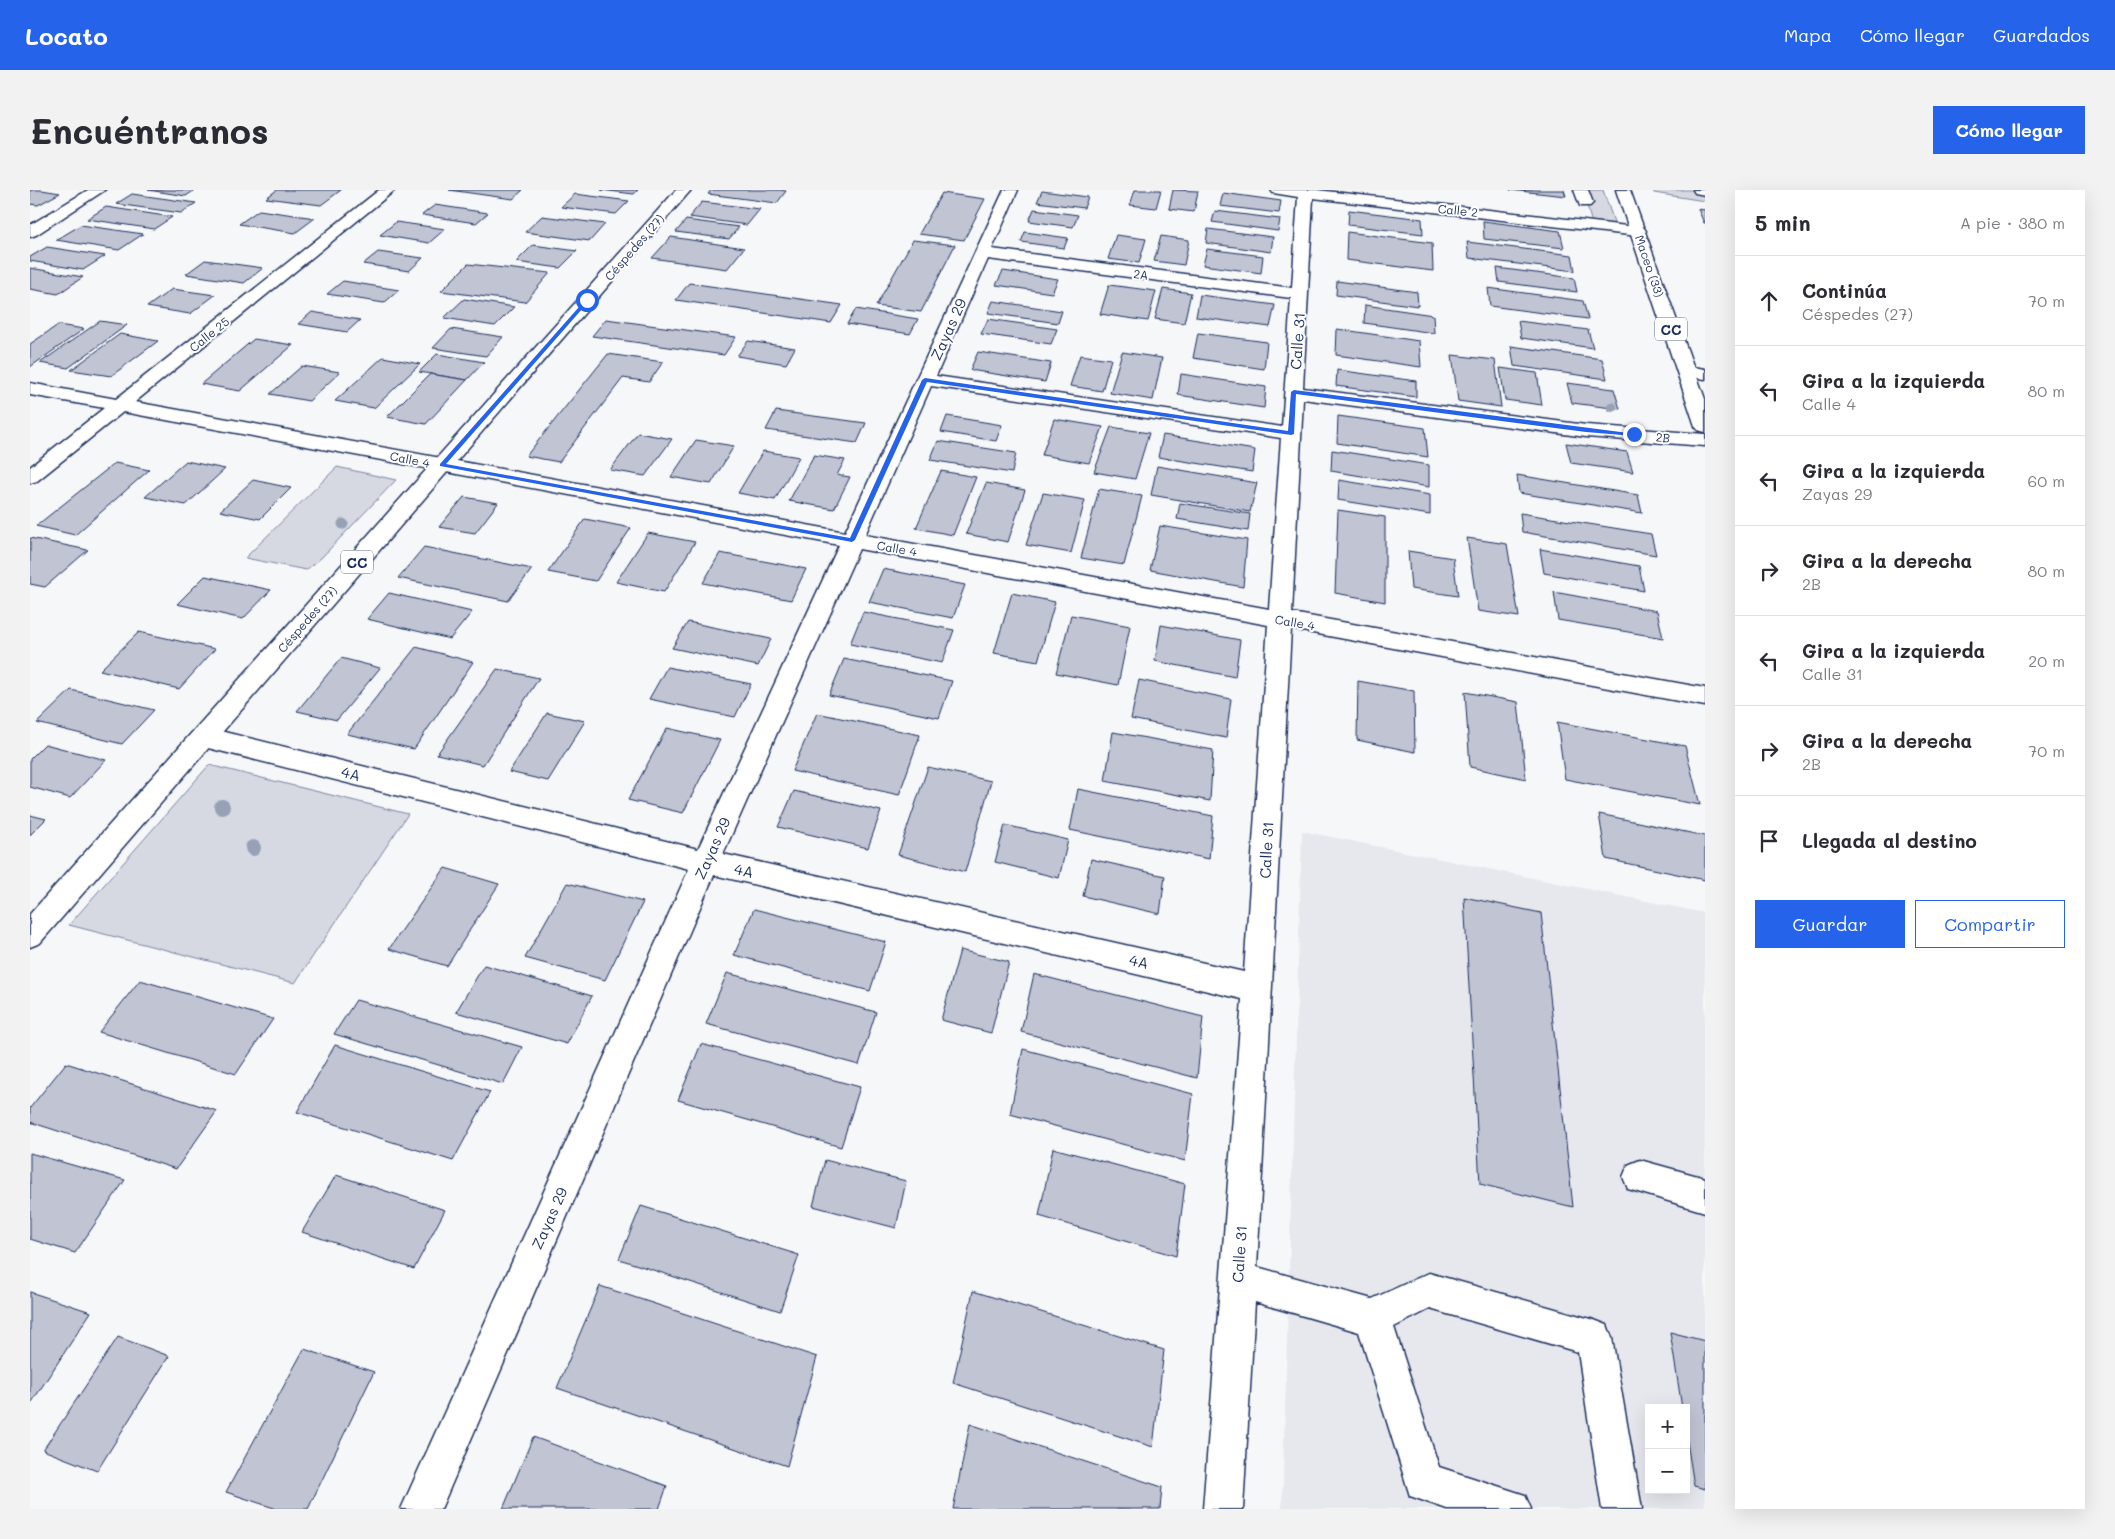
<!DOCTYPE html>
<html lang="es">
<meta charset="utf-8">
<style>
:root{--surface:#fff;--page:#f2f2f3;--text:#2b2b33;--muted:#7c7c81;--line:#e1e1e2;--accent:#2563eb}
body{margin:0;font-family:Mali,sans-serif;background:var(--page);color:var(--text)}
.controls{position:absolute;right:15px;bottom:15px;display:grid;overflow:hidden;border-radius:0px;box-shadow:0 5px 20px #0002}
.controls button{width:45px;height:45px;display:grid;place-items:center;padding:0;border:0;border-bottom:1px solid var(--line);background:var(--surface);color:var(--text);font:25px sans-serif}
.stop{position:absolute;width:15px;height:15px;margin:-11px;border:4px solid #2563eb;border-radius:50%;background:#fff}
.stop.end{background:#2563eb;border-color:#fff;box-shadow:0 1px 5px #0008}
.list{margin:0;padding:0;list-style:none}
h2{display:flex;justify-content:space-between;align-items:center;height:65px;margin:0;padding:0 20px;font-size:21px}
h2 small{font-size:16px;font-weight:400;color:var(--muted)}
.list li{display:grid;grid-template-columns:32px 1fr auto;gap:15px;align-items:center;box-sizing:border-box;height:90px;padding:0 20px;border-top:1px solid var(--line)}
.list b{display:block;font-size:19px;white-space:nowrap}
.list p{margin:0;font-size:16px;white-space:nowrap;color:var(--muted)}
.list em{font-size:16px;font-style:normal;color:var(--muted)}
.actions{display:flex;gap:10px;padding:15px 20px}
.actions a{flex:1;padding:11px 0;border:1px solid var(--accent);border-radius:0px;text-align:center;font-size:18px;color:var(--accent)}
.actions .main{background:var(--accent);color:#fff}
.icon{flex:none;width:28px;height:28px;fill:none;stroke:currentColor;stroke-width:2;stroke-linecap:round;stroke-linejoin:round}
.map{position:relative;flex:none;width:1675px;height:1319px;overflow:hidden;border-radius:0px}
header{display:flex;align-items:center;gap:30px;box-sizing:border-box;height:70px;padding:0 25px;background:var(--accent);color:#fff}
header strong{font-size:24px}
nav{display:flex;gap:28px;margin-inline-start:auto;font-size:18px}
.intro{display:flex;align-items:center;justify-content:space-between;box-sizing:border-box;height:120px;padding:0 30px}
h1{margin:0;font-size:35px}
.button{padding:12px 22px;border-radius:0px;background:var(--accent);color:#fff;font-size:18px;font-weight:700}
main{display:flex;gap:30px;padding:0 30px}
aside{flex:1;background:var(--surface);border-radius:0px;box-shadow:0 5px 20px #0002}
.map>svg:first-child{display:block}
</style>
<header>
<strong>Locato</strong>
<nav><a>Mapa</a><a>Cómo llegar</a><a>Guardados</a></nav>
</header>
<div class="intro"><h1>Encuéntranos</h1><a class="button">Cómo llegar</a></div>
<main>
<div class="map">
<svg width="1675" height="1319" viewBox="0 0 1675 1319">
<rect width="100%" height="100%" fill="#f6f7f9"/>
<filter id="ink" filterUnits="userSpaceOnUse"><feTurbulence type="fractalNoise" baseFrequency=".02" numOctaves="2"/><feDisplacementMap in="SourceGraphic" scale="10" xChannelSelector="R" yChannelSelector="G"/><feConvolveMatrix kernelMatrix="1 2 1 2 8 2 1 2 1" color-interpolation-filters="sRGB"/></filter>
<g filter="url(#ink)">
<path fill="#e6e8ee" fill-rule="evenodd" d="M1272 641 1675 723V1319H1252ZM1619 1218H1656V1300H1619Z"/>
<g fill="#d6d9e2" stroke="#7884a0">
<polygon points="1552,0 1573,0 1585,35 1562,33"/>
<polygon points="1623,0 1675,0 1675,11 1624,3"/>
<polygon points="307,277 366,290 291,368 276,380 215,368"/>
<polygon points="179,575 378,624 265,793 39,735"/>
</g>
<g fill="#c0c4d3" stroke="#1b2f5e">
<polygon points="0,0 12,0 30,3 8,15 0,14"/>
<polygon points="118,0 165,0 156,6"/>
<polygon points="247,0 311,0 291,15 236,8"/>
<polygon points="419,0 493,0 483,9"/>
<polygon points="571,0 608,0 604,4"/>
<polygon points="681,0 750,0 756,1 747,13 678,4"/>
<polygon points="1105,0 1131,0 1126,18 1100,15"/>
<polygon points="1143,0 1168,1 1164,22 1139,19"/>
<polygon points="1480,0 1534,0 1536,6"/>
<polygon points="1012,1 1058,7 1054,18 1007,12"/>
<polygon points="912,3 955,9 934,50 889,44"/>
<polygon points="1193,3 1251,11 1249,23 1190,16"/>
<polygon points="102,4 166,13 151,23 86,14"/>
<polygon points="545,4 599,11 586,24 531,17"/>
<polygon points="672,12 730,19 717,35 659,27"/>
<polygon points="405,15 458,23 446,33 392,25"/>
<polygon points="76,17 142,27 124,39 57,29"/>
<polygon points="1004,19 1048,25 1043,37 999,31"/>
<polygon points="1668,19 1675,20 1675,33 1674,33"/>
<polygon points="229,20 285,28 265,43 209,34"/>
<polygon points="1319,20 1392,29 1393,44 1318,35"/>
<polygon points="1185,21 1250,29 1248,41 1182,32"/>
<polygon points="512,26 575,34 560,51 495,42"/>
<polygon points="656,30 709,37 699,49 646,42"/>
<polygon points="1453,31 1530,41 1534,58 1454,49"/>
<polygon points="366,32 415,39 399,53 350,45"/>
<polygon points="51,35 113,44 89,60 26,50"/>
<polygon points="1178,39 1243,47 1241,62 1176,53"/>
<polygon points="995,42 1038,48 1034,58 991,52"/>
<polygon points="1317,42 1402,53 1403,81 1316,70"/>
<polygon points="1086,45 1116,49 1109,73 1078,69"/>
<polygon points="1131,46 1159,50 1154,75 1124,71"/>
<polygon points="641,47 714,58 697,79 622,68"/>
<polygon points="883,50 925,55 891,122 846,116"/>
<polygon points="1437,52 1542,65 1545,81 1439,68"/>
<polygon points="503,55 547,61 530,78 486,72"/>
<polygon points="17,57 75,66 53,80 0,71 0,67"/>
<polygon points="1177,59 1233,66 1231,83 1173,75"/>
<polygon points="348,62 393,68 379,81 333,74"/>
<polygon points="175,70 233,78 214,93 156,84"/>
<polygon points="438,74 520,83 495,112 411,101"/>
<polygon points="0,78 53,87 28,104 0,99"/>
<polygon points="1467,78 1544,88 1547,102 1469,92"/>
<polygon points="973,81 1028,89 1022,103 966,95"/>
<polygon points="313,91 369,100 354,113 297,104"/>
<polygon points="1307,91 1387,102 1388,116 1306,105"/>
<polygon points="659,93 812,115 801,133 646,110"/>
<polygon points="1079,95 1126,101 1118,131 1070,124"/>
<polygon points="1458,98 1553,111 1558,129 1460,116"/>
<polygon points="142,99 185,105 160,124 117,117"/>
<polygon points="1133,99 1161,103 1154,133 1125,129"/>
<polygon points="1170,105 1245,115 1240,137 1166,127"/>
<polygon points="434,109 484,117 465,136 414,128"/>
<polygon points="963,111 1032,121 1028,133 958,123"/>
<polygon points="1335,115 1403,125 1404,143 1334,133"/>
<polygon points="826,119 888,129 880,144 817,134"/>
<polygon points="282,122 330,130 317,142 268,134"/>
<polygon points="576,129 706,147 694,165 562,146"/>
<polygon points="958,129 1027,139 1021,154 951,144"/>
<polygon points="70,131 97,135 38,178 10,173"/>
<polygon points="1488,131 1558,140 1563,158 1491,148"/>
<polygon points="28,135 54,139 0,177 0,154"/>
<polygon points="421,139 473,147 456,166 403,158"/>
<polygon points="1307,139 1389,151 1391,177 1306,165"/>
<polygon points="1168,143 1237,152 1234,179 1163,168"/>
<polygon points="90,144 128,151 81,186 41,180"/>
<polygon points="224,149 263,155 210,201 171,194"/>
<polygon points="718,151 765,158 756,174 707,166"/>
<polygon points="1481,156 1572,169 1577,189 1484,176"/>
<polygon points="948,162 1021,173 1015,192 940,180"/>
<polygon points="1092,162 1132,168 1123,210 1080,203"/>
<polygon points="407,164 454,172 437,190 389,182"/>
<polygon points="578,164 633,172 619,192 593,188 529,272 496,266"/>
<polygon points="1050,165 1081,169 1072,201 1040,196"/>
<polygon points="1422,165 1465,170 1471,217 1428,211"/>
<polygon points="353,167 390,174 344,218 305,211"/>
<polygon points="272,176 310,182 279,211 240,204"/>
<polygon points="1470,178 1507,183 1512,215 1475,210"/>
<polygon points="1307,180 1386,191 1386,207 1306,196"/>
<polygon points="400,184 437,190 396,234 357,227"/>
<polygon points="1151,184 1236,197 1234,218 1148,205"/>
<polygon points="1537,193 1584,199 1590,219 1542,213"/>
<polygon points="746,221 836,233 827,253 736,240"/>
<polygon points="917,226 972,235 966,251 911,242"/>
<polygon points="1308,226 1395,238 1398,267 1307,253"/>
<polygon points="1024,229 1073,237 1059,273 1012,265"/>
<polygon points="1081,237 1119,243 1105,289 1064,282"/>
<polygon points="608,243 642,249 615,286 580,280"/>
<polygon points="1133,245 1225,260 1222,282 1128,267"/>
<polygon points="666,250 704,256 681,294 641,287"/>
<polygon points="908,251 986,263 982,283 900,270"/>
<polygon points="1536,253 1597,262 1603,282 1541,273"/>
<polygon points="1302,260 1399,275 1399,297 1301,281"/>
<polygon points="733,261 769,267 745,310 708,303"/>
<polygon points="784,265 815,270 807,285 820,287 804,319 759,311"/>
<polygon points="156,271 195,279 156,315 115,307"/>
<polygon points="85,273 119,280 45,345 6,336"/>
<polygon points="1127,276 1227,293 1220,322 1121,305"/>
<polygon points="911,281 946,287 923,345 886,338"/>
<polygon points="1487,285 1608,305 1612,323 1489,303"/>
<polygon points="223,290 261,298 230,329 190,321"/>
<polygon points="1309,290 1400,305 1400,325 1308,310"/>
<polygon points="956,293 995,300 978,352 936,344"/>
<polygon points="1069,299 1112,306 1094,375 1051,368"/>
<polygon points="1013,303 1055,310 1041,363 996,355"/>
<polygon points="434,307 468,313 445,343 409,337"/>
<polygon points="1150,313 1220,324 1218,341 1147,329"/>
<polygon points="1308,320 1355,327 1355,412 1305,403"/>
<polygon points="1490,323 1621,344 1626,365 1492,342"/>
<polygon points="555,329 601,338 566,391 518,382"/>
<polygon points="1130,336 1217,350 1213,397 1120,380"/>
<polygon points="618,343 665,352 634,402 586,392"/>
<polygon points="0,348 58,360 15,397 0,394"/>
<polygon points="1437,348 1477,354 1489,427 1448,421"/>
<polygon points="394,357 502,379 478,411 368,388"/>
<polygon points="1510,359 1609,376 1614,401 1514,383"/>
<polygon points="1378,361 1423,368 1428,406 1381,399"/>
<polygon points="690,363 776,379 761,410 673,393"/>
<polygon points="853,379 935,395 923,428 839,412"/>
<polygon points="175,386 241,400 213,429 147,414"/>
<polygon points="1524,402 1627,421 1633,448 1528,430"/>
<polygon points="359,403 442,422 420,449 337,429"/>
<polygon points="982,403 1025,412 1008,471 964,463"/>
<polygon points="833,422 924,440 912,473 820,454"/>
<polygon points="1041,425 1100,436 1088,495 1026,483"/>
<polygon points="658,432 741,449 728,476 642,458"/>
<polygon points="1131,435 1210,450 1205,487 1125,471"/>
<polygon points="109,442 185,459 149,499 70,480"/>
<polygon points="386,457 443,472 384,559 317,544"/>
<polygon points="311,468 350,478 307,530 267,521"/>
<polygon points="814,469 922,491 909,528 799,505"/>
<polygon points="637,477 721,494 705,527 619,509"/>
<polygon points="467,479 509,488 453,575 407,564"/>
<polygon points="1109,490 1201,509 1196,548 1101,529"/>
<polygon points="1328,491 1384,501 1385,562 1327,550"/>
<polygon points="41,500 124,520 92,554 7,533"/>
<polygon points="1435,502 1488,512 1496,589 1440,577"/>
<polygon points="517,523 555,531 518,591 479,582"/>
<polygon points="787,523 890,545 869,605 762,581"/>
<polygon points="1527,532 1655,556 1670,615 1535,589"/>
<polygon points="637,538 690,550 653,623 598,610"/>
<polygon points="1083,542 1183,560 1180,611 1075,591"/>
<polygon points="15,554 76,570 40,608 0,597 0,569"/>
<polygon points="898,577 961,591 935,682 868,665"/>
<polygon points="1048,599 1183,626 1179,669 1040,640"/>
<polygon points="764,601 851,621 838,658 748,637"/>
<polygon points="1569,624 1675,646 1675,690 1576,669"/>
<polygon points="0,625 16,629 0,645"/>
<polygon points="975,635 1038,650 1029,688 965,672"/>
<polygon points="1061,669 1135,686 1130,724 1053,706"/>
<polygon points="415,678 469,694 417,776 359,759"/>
<polygon points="537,693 613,712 575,790 495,768"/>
<polygon points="1434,707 1511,723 1543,1017 1450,994"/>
<polygon points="724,719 856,752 840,801 704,765"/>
<polygon points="930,760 979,772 961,843 911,830"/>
<polygon points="454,775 562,806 537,854 426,822"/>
<polygon points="697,783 846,822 829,875 676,834"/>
<polygon points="1004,784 1173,827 1167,888 991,842"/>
<polygon points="110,790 243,829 206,884 69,842"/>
<polygon points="326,810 492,857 473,894 304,844"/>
<polygon points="671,854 830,897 811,957 648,910"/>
<polygon points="305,855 460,902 423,971 267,922"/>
<polygon points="993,859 1163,904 1155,971 980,924"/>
<polygon points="36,873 187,921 146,979 0,932 0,918"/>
<polygon points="1023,958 1155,994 1146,1066 1009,1026"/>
<polygon points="0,963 95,990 45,1063 0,1049"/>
<polygon points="795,970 876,991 866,1038 783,1016"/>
<polygon points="306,985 415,1020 384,1079 272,1042"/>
<polygon points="611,1016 769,1065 750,1121 589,1069"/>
<polygon points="570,1096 787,1167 757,1276 527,1198"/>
<polygon points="943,1101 1134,1160 1123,1257 923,1193"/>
<polygon points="0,1102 61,1122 0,1215"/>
<polygon points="1640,1142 1675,1151 1675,1299 1664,1296 1656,1245 1656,1218 1652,1218"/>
<polygon points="88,1147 139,1166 67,1281 13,1260"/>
<polygon points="274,1159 344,1182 278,1319 247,1319 196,1302"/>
<polygon points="940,1234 1132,1297 1130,1319 923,1319"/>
<polygon points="503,1247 637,1296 629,1319 473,1319"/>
</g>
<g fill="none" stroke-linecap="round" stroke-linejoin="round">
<defs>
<g id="minor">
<polygon points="58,0 75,0 6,45 0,47 0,35"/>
<path d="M349 0H365L105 212 815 342 974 0H988L962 59 1262 98 1268 7 1243 3 1241 0H1287L1614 38 1616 41 1614 44 1608 46 1283 8 1273 198 1556 235 1675 244V256L1556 247 1273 209 1262 423 1675 498V516L1261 439 1227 1077 1342 1109 1399 1083 1564 1130 1577 1135 1582 1148 1612 1319H1572L1548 1162 1400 1119 1364 1137 1409 1277 1495 1305 1501 1319H1417L1380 1306 1329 1142 1225 1112 1213 1319H1173L1212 809 684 685 411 1319H371L659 679 174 557 165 554 161 547 165 540 174 537 668 659 809 355 93 222 7 291 0 293V277L74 218 0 205V193L86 209ZM958 69 1261 108 1252 237 906 186ZM901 196 1251 248 1239 419 835 345ZM829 359 1238 435 1214 782 693 664Z"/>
<polygon points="1544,0 1558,0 1563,13 1560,16 1550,16"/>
<polygon points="1663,0 1675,0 1675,5 1665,3"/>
<polygon points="1656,176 1675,179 1675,189 1650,185 1647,181 1650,177"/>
<polygon points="1610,970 1675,988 1675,1022 1598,999 1593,987 1598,975"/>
</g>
<g id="major">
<polygon points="646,0 661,0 10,753 0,757 0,724"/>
<polygon points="1586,0 1600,0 1675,209 1675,242 1668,240 1665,236"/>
</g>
</defs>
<use href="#minor" stroke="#1b2f5e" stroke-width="3"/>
<use href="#major" stroke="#1b2f5e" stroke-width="3"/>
<use href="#minor" fill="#fff" fill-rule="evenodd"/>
<use href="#major" fill="#fff" fill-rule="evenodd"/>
</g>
<g fill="#97a1b6">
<circle cx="1582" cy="217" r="5"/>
<circle cx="313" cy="334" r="5.5"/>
<circle cx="192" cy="617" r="8"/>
<circle cx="223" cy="658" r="8"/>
</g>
</g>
<polygon fill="#2563eb" points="556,109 560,110 416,274 820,348 892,190 895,188 1258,241 1261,202 1264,200 1606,244 1604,246 1556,242 1266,204 1264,244 1261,245 897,192 825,350 822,352 410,276 410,274"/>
<g text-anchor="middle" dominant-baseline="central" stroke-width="4" stroke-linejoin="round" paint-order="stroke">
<g font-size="12" fill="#1b2f5e" stroke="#fff">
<text transform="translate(1428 20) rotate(6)">Calle 2</text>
<text transform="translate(604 57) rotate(-49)">Céspedes (27)</text>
<text transform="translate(1620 76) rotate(71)">Maceo (33)</text>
<text transform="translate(1111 84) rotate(7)">2A</text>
<text transform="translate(179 144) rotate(-39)">Calle 25</text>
<text transform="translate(1633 247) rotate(5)">2B</text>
<text transform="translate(380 269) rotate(11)">Calle 4</text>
<text transform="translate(867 358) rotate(10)">Calle 4</text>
<text transform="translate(277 429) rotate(-49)">Céspedes (27)</text>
<text transform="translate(1265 432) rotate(10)">Calle 4</text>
</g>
<g fill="#fff" stroke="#5f6d8e" stroke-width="1">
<rect x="1625" y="127.5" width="32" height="23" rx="4"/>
<rect x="311" y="360.5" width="32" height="23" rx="4"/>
</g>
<g font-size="14" font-weight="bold" fill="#1b2f5e">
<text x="1641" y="139">CC</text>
<text x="327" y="372">CC</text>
</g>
<g font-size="15" fill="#1b2f5e" stroke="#fff">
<text transform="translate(918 139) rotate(-66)">Zayas 29</text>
<text transform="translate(1267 151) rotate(-86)">Calle 31</text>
<text transform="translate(321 583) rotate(14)">4A</text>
<text transform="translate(682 658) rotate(-66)">Zayas 29</text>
<text transform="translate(1236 660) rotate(-87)">Calle 31</text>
<text transform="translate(714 680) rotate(13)">4A</text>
<text transform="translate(1109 771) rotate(13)">4A</text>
<text transform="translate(519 1028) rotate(-66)">Zayas 29</text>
<text transform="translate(1209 1064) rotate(-86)">Calle 31</text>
</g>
</g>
</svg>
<div class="controls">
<button>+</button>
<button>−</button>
</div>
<div class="stop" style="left:557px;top:110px"></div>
<div class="stop end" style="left:1604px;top:244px"></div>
</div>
<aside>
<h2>5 min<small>A pie · 380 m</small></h2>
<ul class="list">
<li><svg class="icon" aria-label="ahead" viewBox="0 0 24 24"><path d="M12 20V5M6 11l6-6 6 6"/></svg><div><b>Continúa</b><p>Céspedes (27)</p></div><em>70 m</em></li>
<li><svg class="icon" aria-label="left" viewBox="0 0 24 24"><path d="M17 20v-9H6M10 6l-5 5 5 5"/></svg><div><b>Gira a la izquierda</b><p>Calle 4</p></div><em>80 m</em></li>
<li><svg class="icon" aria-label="left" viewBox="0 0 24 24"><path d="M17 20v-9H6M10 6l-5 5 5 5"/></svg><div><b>Gira a la izquierda</b><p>Zayas 29</p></div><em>60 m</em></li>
<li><svg class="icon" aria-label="right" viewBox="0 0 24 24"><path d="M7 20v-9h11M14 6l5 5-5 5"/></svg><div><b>Gira a la derecha</b><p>2B</p></div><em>80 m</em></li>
<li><svg class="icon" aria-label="left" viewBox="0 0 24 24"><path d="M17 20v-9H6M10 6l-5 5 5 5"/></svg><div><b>Gira a la izquierda</b><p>Calle 31</p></div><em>20 m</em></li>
<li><svg class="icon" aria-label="right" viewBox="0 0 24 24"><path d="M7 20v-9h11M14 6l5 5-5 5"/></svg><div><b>Gira a la derecha</b><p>2B</p></div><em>70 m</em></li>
<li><svg class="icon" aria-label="arrive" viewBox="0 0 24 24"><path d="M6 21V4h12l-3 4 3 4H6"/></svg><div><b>Llegada al destino</b></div></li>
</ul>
<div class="actions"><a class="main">Guardar</a><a>Compartir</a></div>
</aside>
</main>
